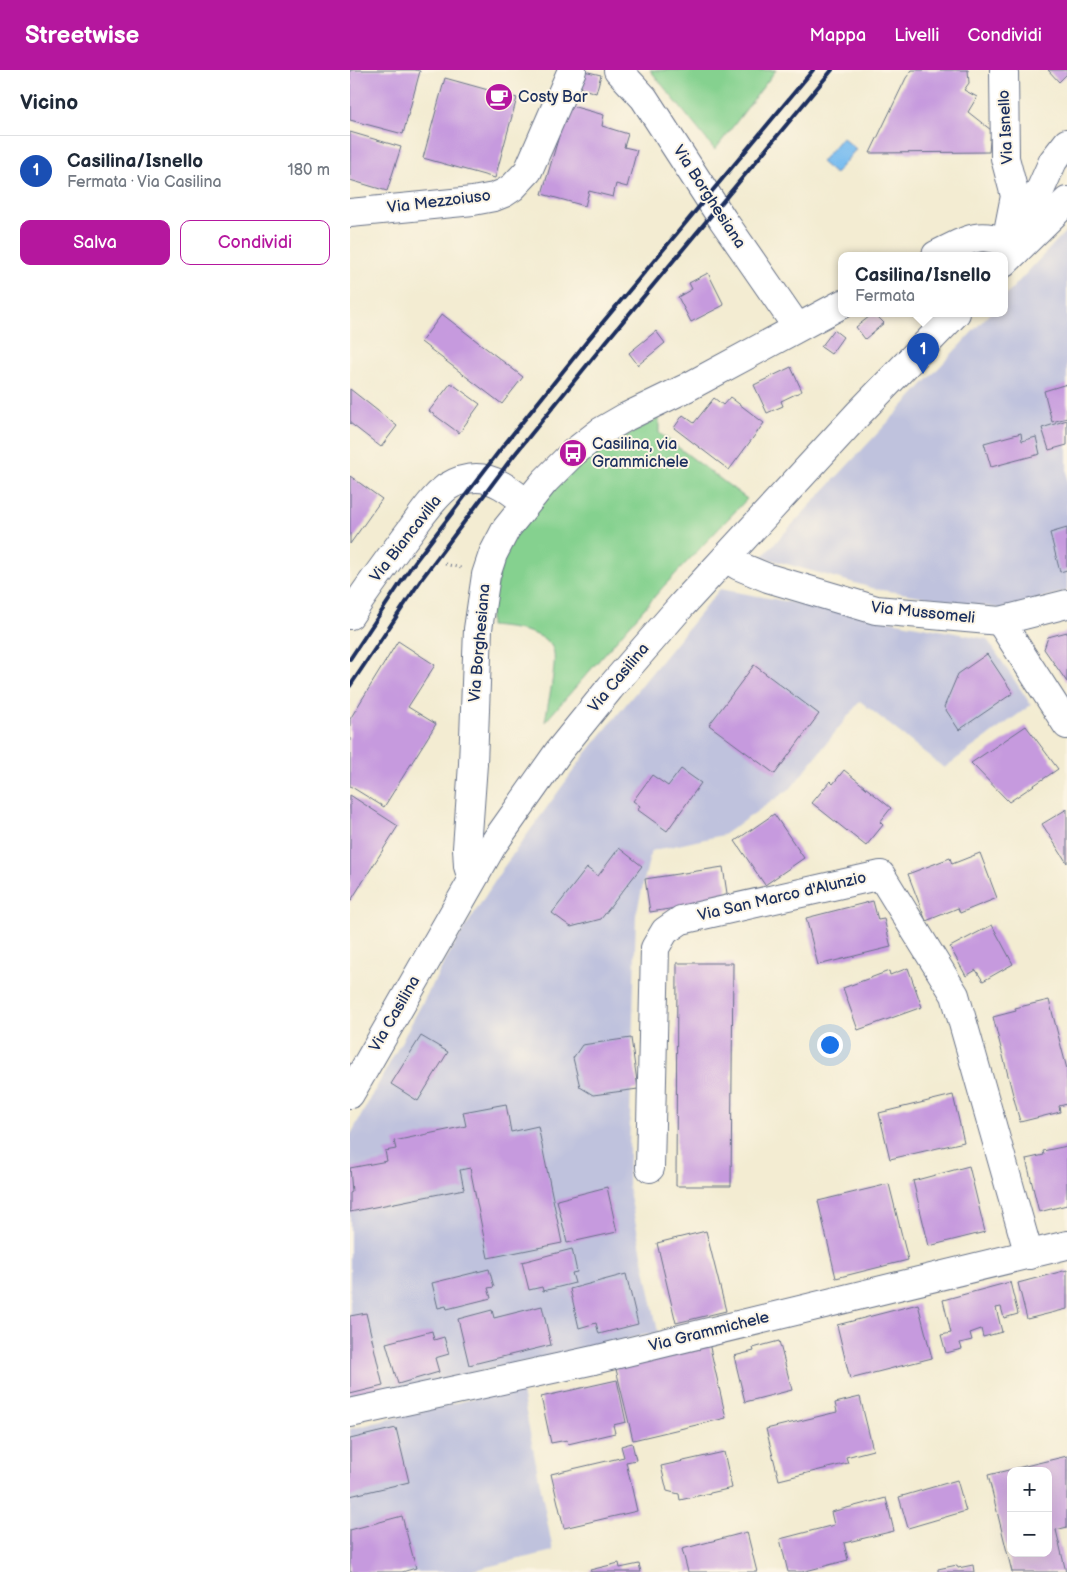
<!DOCTYPE html>
<html lang="it">
<meta charset="utf-8">
<style>
:root{--surface:#fff;--page:#f2f2f3;--text:#1f2937;--muted:#747a83;--line:#e0e1e3;--accent:#b5179e}
body{margin:0;font-family:"Balsamiq Sans",sans-serif;background:var(--page);color:var(--text)}
.controls{position:absolute;right:15px;bottom:15px;display:grid;overflow:hidden;border-radius:10px;box-shadow:0 5px 20px #0002}
.controls button{width:45px;height:45px;display:grid;place-items:center;padding:0;border:0;border-bottom:1px solid var(--line);background:var(--surface);color:var(--text);font:25px sans-serif}
.you{position:absolute;left:479px;top:974px;width:18px;height:18px;margin:-12px;border:4px solid #fff;border-radius:50%;background:#1a73e8;box-shadow:0 0 0 8px #1a73e833}
.badge{display:grid;place-items:center;width:32px;height:32px;border-radius:50%;background:var(--accent);color:#fff;font-size:16px;font-weight:700}
.pin{position:absolute;translate:-50% -41px;filter:drop-shadow(0 1px 2px #0008)}
.pin::after{content:'';position:absolute;top:26px;width:18px;height:15px;background:inherit;clip-path:polygon(0 0,100% 0,50% 100%)}
.popup{position:absolute;left:488px;top:182px;width:170px;height:65px;box-sizing:border-box;display:grid;place-content:center;border-radius:10px;background:var(--surface);filter:drop-shadow(0 1px 4px #0005);font-size:16px;white-space:nowrap;color:var(--muted)}
.popup b{font-size:19px;color:var(--text)}
.popup::after{content:'';position:absolute;left:50%;top:100%;margin-left:-10px;border:10px solid transparent;border-top-color:var(--surface)}
.list{margin:0;padding:0;list-style:none}
h2{display:flex;justify-content:space-between;align-items:center;height:65px;margin:0;padding:0 20px;font-size:21px}
h2 small{font-size:16px;font-weight:400;color:var(--muted)}
.list li{display:grid;grid-template-columns:32px 1fr auto;gap:15px;align-items:center;box-sizing:border-box;height:70px;padding:0 20px;border-top:1px solid var(--line)}
.list b{display:block;font-size:19px;white-space:nowrap}
.list p{margin:0;font-size:16px;white-space:nowrap;color:var(--muted)}
.list em{font-size:16px;font-style:normal;color:var(--muted)}
.actions{display:flex;gap:10px;padding:15px 20px}
.actions a{flex:1;padding:11px 0;border:1px solid var(--accent);border-radius:10px;text-align:center;font-size:18px;color:var(--accent)}
.actions .main{background:var(--accent);color:#fff}
.map{position:relative;flex:none;width:717px;height:1502px;overflow:hidden}
header{display:flex;align-items:center;gap:30px;box-sizing:border-box;height:70px;padding:0 25px;background:var(--accent);color:#fff}
header strong{font-size:24px}
nav{display:flex;gap:28px;margin-inline-start:auto;font-size:18px}
main{display:flex}
aside{flex:1;background:var(--surface)}
.map>svg:first-child{display:block}
</style>
<header>
<strong>Streetwise</strong>
<nav><a>Mappa</a><a>Livelli</a><a>Condividi</a></nav>
</header>
<main>
<aside>
<h2>Vicino<small></small></h2>
<ul class="list">
<li><span class="badge" style="background:#1a4fb4">1</span><div><b>Casilina/Isnello</b><p>Fermata · Via Casilina</p></div><em>180 m</em></li>
</ul>
<div class="actions"><a class="main">Salva</a><a>Condividi</a></div>
</aside>
<div class="map">
<svg width="717" height="1502" viewBox="0 0 717 1502">
<rect width="100%" height="100%" fill="#fcf5e5"/>
<filter id="ink" filterUnits="userSpaceOnUse"><feTurbulence type="fractalNoise" baseFrequency=".02" numOctaves="2"/><feDisplacementMap in="SourceGraphic" scale="10" xChannelSelector="R" yChannelSelector="G"/><feConvolveMatrix kernelMatrix="1 2 1 2 8 2 1 2 1" color-interpolation-filters="sRGB"/></filter>
<filter id="wash" filterUnits="userSpaceOnUse"><feTurbulence type="fractalNoise" baseFrequency=".0096" numOctaves="4" result="noise"/><feDisplacementMap in="SourceGraphic" scale="20" xChannelSelector="R" yChannelSelector="G"/><feGaussianBlur stdDeviation="1.12" result="paint"/><feColorMatrix in="noise" values="0 0 0 0 0 0 0 0 0 0 0 0 0 0 0 0 0 1.4 0 .05"/><feComposite in="paint" operator="in"/></filter>
<g filter="url(#wash)">
<rect width="100%" height="100%" fill="#f3ecd2"/>
<g fill="#bfc2dd">
<polygon points="717,160 717,521 651,539 526,519 412,487 640,243 654,243 654,227"/>
<polygon points="370,519 637,569 681,635 594,698 510,631 441,718 373,765 301,781 286,845 278,1116 308,1262 0,1330 0,1066 103,877 153,798 237,682"/>
<polygon points="171,1317 203,1481 115,1502 0,1502 0,1359"/>
</g>
<g fill="#85d18f" stroke="#508076">
<polygon points="300,0 426,0 365,80"/>
<path d="M309 348V363L397 429 313 517 195 652C197 637 208 592 203 579 195 560 158 558 140 556V539L158 471 228 392Z"/>
</g>
<polygon fill="#7abdef" stroke="#4a76a6" points="492,67 506,79 485,104 471,92"/>
<g id="blocks">
<g fill="#c69ade" fill-rule="evenodd">
<polygon points="0,0 65,0 70,1 53,64 0,50"/>
<polygon points="562,0 618,0 619,13 614,20 627,27 618,42 641,60 639,82 520,83 556,8"/>
<polygon points="698,0 717,0 717,4 709,12"/>
<polygon points="234,1 251,5 246,23 230,18"/>
<polygon points="95,8 167,28 145,108 73,88"/>
<polygon points="218,35 254,45 252,56 278,64 274,77 287,80 277,117 266,114 263,127 239,121 235,136 192,124"/>
<polygon points="0,62 51,77 37,121 0,110"/>
<polygon points="358,203 374,235 341,252 328,227 342,219 339,213"/>
<polygon points="524,243 534,253 515,269 506,257"/>
<polygon points="92,244 173,307 152,334 71,272"/>
<polygon points="484,260 493,267 481,284 471,277"/>
<polygon points="306,261 315,273 288,295 279,283"/>
<polygon points="441,297 452,321 431,331 433,336 417,343 404,315"/>
<polygon points="101,313 130,334 109,363 79,341"/>
<polygon points="717,314 717,348 702,352 694,321"/>
<polygon points="0,319 47,356 31,377 0,353"/>
<polygon points="380,327 414,353 379,400 324,358 333,345 344,353 364,328 373,335"/>
<polygon points="717,350 717,375 699,380 692,358"/>
<polygon points="671,363 672,371 686,367 690,384 641,397 634,373"/>
<polygon points="0,406 32,429 0,474"/>
<polygon points="717,458 717,500 710,502 700,463"/>
<polygon points="717,562 717,612 694,579 698,567"/>
<polygon points="48,571 85,595 58,637 86,654 34,737 0,716 0,649"/>
<polygon points="637,584 663,623 609,660 594,637 608,604"/>
<polygon points="404,595 469,644 425,704 359,655"/>
<polygon points="676,656 708,699 659,732 621,693"/>
<polygon points="331,699 351,713 317,761 288,740 290,736 283,731 302,705 318,716"/>
<polygon points="494,700 541,738 530,752 533,755 516,776 462,733 480,711 483,714"/>
<polygon points="0,725 48,756 0,832"/>
<polygon points="717,739 717,793 692,754"/>
<polygon points="424,744 454,788 415,815 385,771"/>
<polygon points="269,778 292,796 251,849 221,857 202,843 237,798 248,806"/>
<polygon points="630,783 647,828 610,843 608,838 576,851 558,804 600,788 602,794"/>
<polygon points="373,797 378,830 300,842 295,809"/>
<polygon points="523,831 528,850 534,849 541,877 468,895 456,848"/>
<polygon points="642,855 663,894 633,911 626,900 616,906 600,877"/>
<polygon points="327,893 383,893 381,1116 326,1116"/>
<polygon points="558,898 572,937 508,960 493,918 539,901 540,905"/>
<polygon points="699,930 717,999 717,1034 709,1036 710,1042 670,1052 643,947 666,941 665,938"/>
<polygon points="71,966 98,982 68,1031 41,1014"/>
<polygon points="281,968 288,1019 243,1025 230,1017 223,988 232,975"/>
<polygon points="603,1025 614,1072 540,1089 529,1043"/>
<polygon points="156,1034 161,1062 188,1056 212,1173 138,1188 120,1098 110,1100 114,1119 0,1142 0,1123 2,1122 0,1098 37,1091 35,1081 46,1079 44,1071 116,1056 113,1042"/>
<polygon points="717,1076 717,1135 689,1142 676,1089 694,1085 693,1081"/>
<polygon points="619,1096 635,1162 579,1176 563,1111"/>
<polygon points="539,1114 558,1190 486,1208 468,1131"/>
<polygon points="257,1117 267,1162 217,1173 207,1130"/>
<polygon points="356,1161 376,1241 326,1253 307,1173"/>
<polygon points="222,1179 227,1202 222,1203 225,1213 193,1221 192,1217 179,1220 172,1192"/>
<polygon points="139,1199 144,1217 138,1218 141,1228 97,1239 96,1236 88,1238 82,1213"/>
<polygon points="717,1200 717,1239 677,1249 668,1213"/>
<polygon points="276,1204 288,1254 249,1264 246,1253 229,1258 220,1219"/>
<polygon points="660,1212 668,1244 654,1248 651,1237 646,1238 652,1262 633,1267 631,1259 620,1263 622,1270 610,1273 612,1279 596,1283 591,1265 601,1263 593,1230"/>
<polygon points="568,1234 582,1288 500,1309 487,1255"/>
<polygon points="192,1236 201,1275 119,1295 108,1249 142,1240 144,1248"/>
<polygon points="16,1243 33,1316 0,1324 0,1246"/>
<polygon points="82,1261 84,1270 94,1267 99,1284 85,1288 89,1302 48,1314 36,1273"/>
<polygon points="429,1271 442,1320 395,1332 384,1286 404,1281 403,1278"/>
<polygon points="359,1273 376,1348 283,1370 265,1295"/>
<polygon points="267,1310 276,1352 263,1355 265,1363 218,1374 217,1370 201,1373 191,1327"/>
<polygon points="510,1327 523,1380 496,1387 498,1393 429,1410 416,1359 487,1342 485,1333"/>
<polygon points="46,1358 59,1412 0,1426 0,1369"/>
<polygon points="282,1373 286,1390 276,1392 287,1441 214,1458 201,1404 274,1387 271,1376"/>
<polygon points="374,1382 382,1418 330,1430 329,1424 317,1421 311,1396"/>
<path d="M717 1386V1457L706 1460 716 1502H662L638 1405ZM661 1401H698V1483H661Z"/>
<polygon points="607,1410 616,1441 558,1458 549,1427"/>
<polygon points="536,1428 544,1461 494,1473 498,1490 452,1502 438,1502 430,1469 484,1455 481,1442"/>
<polygon points="52,1446 66,1498 52,1502 0,1502 0,1460"/>
<polygon points="397,1462 407,1502 338,1502 332,1479"/>
<polygon points="269,1493 270,1498 289,1494 291,1502 241,1502 240,1500"/>
<polygon points="607,1495 608,1498 623,1495 624,1502 588,1502 588,1499"/>
</g>
</g>
</g>
<g filter="url(#ink)">
<use href="#blocks" fill-opacity="0" stroke="#677187" stroke-width="1"/>
<g fill="none" stroke-linecap="round" stroke-linejoin="round">
<defs>
<g id="minor">
<polyline points="268,0 294,28 373,150 447,257"/>
<polyline points="654,0 655,88 665,126 656,172"/>
<polyline points="0,143 123,131 144,127 154,123 163,117 178,101 222,0"/>
<polyline points="663,161 688,125 703,91 717,73"/>
<path d="M586 185C616 170 636 156 666 181"/>
<polyline points="376,488 389,496 418,508 526,540 650,551 717,534"/>
<path d="M0 545C19 516 39 489 60 461 71 446 82 429 97 417 105 412 116 408 126 408 146 408 161 421 176 433"/>
<polyline points="650,551 717,655"/>
<polyline points="122,809 118,796 117,778 123,694 128,559 136,505 143,484 156,459 195,411 223,383 250,362 276,347 336,318 492,234"/>
<polyline points="300,1098 305,878 315,861 331,850 531,805 605,925 679,1185"/>
<polyline points="0,1343 244,1290 717,1175"/>
</g>
<g id="major">
<polyline points="654,193 717,131"/>
<polyline points="0,1024 142,776 209,681 260,618 332,535 509,343 606,243"/>
</g>
</defs>
<use href="#minor" stroke="#677187" stroke-width="30"/>
<use href="#major" stroke="#677187" stroke-width="30"/>
<polyline stroke="#677187" stroke-width="3" stroke-dasharray="1 4" stroke-linecap="butt" points="95,494 111,498"/>
<use href="#minor" stroke="#fff" stroke-width="28"/>
<use href="#major" stroke="#fff" stroke-width="28"/>
<g stroke="#1b2f5e" stroke-width="4">
<polyline points="0,589 61,497 150,380 238,270 463,0"/>
<polyline points="0,616 73,507 161,389 250,279 482,0"/>
</g>
</g>
</g>
<defs>
<symbol id="cafe-disc" viewBox="-11 -11 22 22"><circle r="9.5" fill="#b5179e" stroke="#fcf5e5"/><path d="M-5.5-4.5H6V0H3Q3 3.5 0 3.5H-2.5Q-5.5 3.5-5.5 0ZM3-3.2v2h1.7v-2ZM-6 4.5H4V6H-6Z" fill="#fff"/></symbol>
<symbol id="bus-disc" viewBox="-11 -11 22 22"><circle r="9.5" fill="#b5179e" stroke="#fcf5e5"/><path d="M-5-6H5V4H4V6H2V4H-2V6H-4V4H-5ZM-3.5-4V0h7V-4ZM-3.5 1.2v1.5H-2V1.2ZM2 1.2v1.5H3.5V1.2Z" fill="#fff"/></symbol>
</defs>
<g fill-rule="evenodd">
<use href="#cafe-disc" x="133" y="11" width="32" height="32"/>
<use href="#bus-disc" x="207" y="367" width="32" height="32"/>
</g>
<g text-anchor="middle" dominant-baseline="central" stroke-width="4" stroke-linejoin="round" paint-order="stroke">
<g font-size="16" fill="#1b2f5e" stroke="#fcf5e5" text-anchor="start">
<text x="168" y="27">Costy Bar</text>
<text x="242" y="374">Casilina, via<tspan x="242" dy="18">Grammichele</tspan></text>
</g>
<g font-size="16" fill="#1b2f5e" stroke="#fcf5e5">
<text transform="translate(656 57) rotate(-93)">Via Isnello</text>
<text transform="translate(359 127) rotate(57)">Via Borghesiana</text>
<text transform="translate(89 132) rotate(-7)">Via Mezzoiuso</text>
<text transform="translate(56 469) rotate(-52)">Via Biancavilla</text>
<text transform="translate(573 543) rotate(6)">Via Mussomeli</text>
<text transform="translate(130 573) rotate(-85)">Via Borghesiana</text>
<text transform="translate(269 608) rotate(-50)">Via Casilina</text>
<text transform="translate(432 827) rotate(-13)">Via San Marco d'Alunzio</text>
<text transform="translate(45 944) rotate(-60)">Via Casilina</text>
<text transform="translate(359 1262) rotate(-14)">Via Grammichele</text>
</g>
</g>
</svg>
<div class="controls">
<button>+</button>
<button>−</button>
</div>
<div class="you"></div>
<div class="pin badge" style="left:573px;top:304px;background:#1a4fb4">1</div>
<div class="popup"><b>Casilina/Isnello</b>Fermata</div>
</div>
</main>
